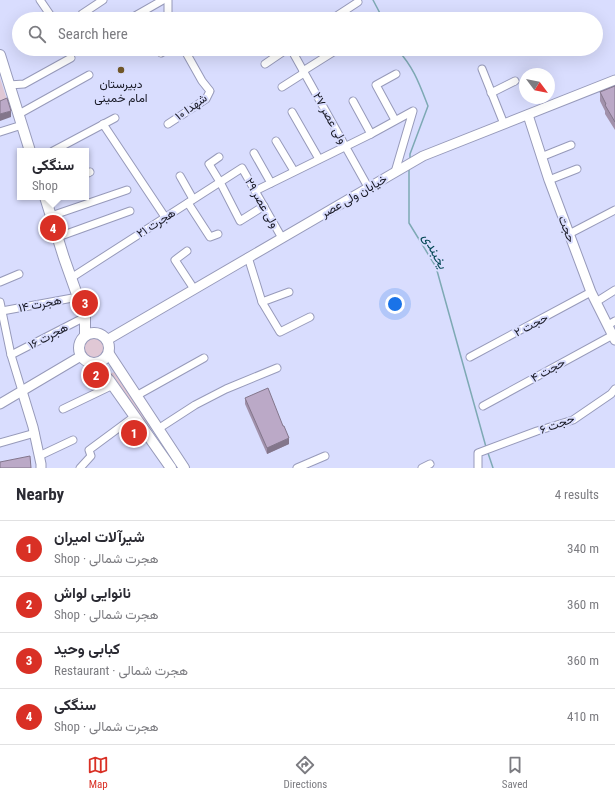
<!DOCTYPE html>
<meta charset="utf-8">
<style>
:root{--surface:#fff;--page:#f2f2f3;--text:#2b2b33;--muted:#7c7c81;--line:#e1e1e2;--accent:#d93025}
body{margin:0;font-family:"Roboto Condensed",Vazirmatn,sans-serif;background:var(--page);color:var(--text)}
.compass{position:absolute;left:519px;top:68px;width:36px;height:36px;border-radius:50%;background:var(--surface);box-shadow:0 4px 16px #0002;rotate:122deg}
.you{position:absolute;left:395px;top:304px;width:14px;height:14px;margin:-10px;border:3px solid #fff;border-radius:50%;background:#1a73e8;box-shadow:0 0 0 6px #1a73e833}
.badge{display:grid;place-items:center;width:26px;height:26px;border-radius:50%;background:var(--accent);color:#fff;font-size:13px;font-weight:700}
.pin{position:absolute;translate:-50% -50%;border:2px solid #fff;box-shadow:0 1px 4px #0006}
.popup{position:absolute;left:17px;top:148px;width:72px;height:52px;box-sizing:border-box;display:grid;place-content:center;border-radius:0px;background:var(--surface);filter:drop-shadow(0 1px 3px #0005);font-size:13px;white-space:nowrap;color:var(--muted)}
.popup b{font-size:15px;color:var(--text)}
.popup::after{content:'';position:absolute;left:50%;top:100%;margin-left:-8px;border:8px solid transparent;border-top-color:var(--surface)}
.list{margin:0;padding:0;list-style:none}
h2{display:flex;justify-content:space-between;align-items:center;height:52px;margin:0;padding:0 16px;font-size:17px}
h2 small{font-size:13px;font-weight:400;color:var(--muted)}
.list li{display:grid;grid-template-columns:26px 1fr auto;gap:12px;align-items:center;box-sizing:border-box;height:56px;padding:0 16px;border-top:1px solid var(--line)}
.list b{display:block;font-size:15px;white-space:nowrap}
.list p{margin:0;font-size:13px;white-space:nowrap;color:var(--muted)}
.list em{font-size:13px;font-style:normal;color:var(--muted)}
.icon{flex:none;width:22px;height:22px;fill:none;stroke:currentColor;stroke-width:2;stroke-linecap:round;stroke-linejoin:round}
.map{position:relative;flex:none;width:615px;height:468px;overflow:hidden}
.search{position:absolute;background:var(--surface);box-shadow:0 4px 16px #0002;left:12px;right:12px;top:12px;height:44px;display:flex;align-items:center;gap:10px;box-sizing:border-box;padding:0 14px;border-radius:22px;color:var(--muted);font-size:15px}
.sheet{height:276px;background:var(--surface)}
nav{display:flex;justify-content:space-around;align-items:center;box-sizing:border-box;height:56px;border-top:1px solid var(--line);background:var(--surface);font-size:11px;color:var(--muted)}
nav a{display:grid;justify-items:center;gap:2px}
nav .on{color:var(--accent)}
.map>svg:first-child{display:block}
</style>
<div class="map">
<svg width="615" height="468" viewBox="0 0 615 468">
<rect width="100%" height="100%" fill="#d9ddfe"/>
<g fill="#e0c8d5">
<polygon points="0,78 8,103 0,106"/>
<circle cx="94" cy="348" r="10"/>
<polygon points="114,372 149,424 145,426 110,374"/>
</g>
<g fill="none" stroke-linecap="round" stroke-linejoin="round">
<g stroke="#7ea9b4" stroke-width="1.5">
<polyline points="373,0 383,19"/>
<path d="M397 49C414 68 419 83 428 106L410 154V159"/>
<polyline points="409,167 409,223 436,267 486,447"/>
<polyline points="488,453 493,468"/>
</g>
<defs>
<g id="street">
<polyline points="40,0 53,19"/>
<polyline points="168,0 168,17 169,19"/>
<polyline points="82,14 103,0"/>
<polyline points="135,16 163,0"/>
<polyline points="332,19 358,2"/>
<polyline points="291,49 368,187"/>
<polyline points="161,53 168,49"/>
<polyline points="265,64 287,49"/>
<polyline points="482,69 504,124"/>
<polyline points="303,71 338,49"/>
<polyline points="9,85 24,84 71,58"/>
<polyline points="282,87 304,73"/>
<polyline points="491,93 515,81"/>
<polyline points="353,101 371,134"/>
<polyline points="292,112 319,159"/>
<polyline points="19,114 89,75"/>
<polyline points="395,120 376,85 396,74"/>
<polyline points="103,124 165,217"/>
<polyline points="168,124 206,99 210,91 202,81 184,49"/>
<polyline points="0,132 22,125"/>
<polyline points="276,141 294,171"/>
<polyline points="53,151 115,118"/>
<polyline points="254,153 271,183"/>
<polyline points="219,157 209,164 220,182 240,221 264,206"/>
<polyline points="541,157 571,145"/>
<polyline points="86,174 90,172"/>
<polyline points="180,176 193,199"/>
<polyline points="549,180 577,169"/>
<polyline points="255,191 371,134 413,111 395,172"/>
<polyline points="188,203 210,237 218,234"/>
<polyline points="51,216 127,190"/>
<polyline points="569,234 615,210"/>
<polyline points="58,237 130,211"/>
<polyline points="187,251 175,260 194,289"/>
<polyline points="248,257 262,302 280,332 310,317"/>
<polyline points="71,278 242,168 282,238"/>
<polyline points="0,282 19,274"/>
<polyline points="0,302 11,355 22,391"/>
<polyline points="262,302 289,292"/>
<polyline points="596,302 615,290"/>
<polyline points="2,311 78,297"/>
<polyline points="608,325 615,321"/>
<polyline points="11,355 85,317"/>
<polyline points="470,357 591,292"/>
<polyline points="136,396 204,358"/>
<polyline points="483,406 613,335"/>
<polyline points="63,409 113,385"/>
<polyline points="158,429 195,405 226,389 277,368"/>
<polyline points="0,443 35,433"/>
<polyline points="39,456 73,440"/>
<polyline points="80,468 91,456 89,450 135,416"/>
<polyline points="297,468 325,456"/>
<polyline points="422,468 430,464"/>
<polyline points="478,468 478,453 537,431 573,420 611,394 615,389"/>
</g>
<g id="secondary">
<polyline points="528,115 549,180 591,292 615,340"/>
<polyline points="107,340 423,156 615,80"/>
<polyline points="22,391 33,427 41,464 41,468"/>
<polyline points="0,404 81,356"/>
</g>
<g id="primary">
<polyline points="0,55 30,151"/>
<polyline points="45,197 64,258 85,317 85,335"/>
<circle cx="94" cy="348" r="15"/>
<polyline points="109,354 184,468"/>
<polyline points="93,364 109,380 171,468"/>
</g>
</defs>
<use href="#street" stroke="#979aba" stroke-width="9"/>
<use href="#secondary" stroke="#979aba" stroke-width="11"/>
<use href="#primary" stroke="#979aba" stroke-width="12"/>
<use href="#street" stroke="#fff" stroke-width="7"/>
<use href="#secondary" stroke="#fff" stroke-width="9"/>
<use href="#primary" stroke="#fff" stroke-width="10"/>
</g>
<g fill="#a191ab">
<polygon points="615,86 615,130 605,114 605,111 600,101 600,92"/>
<polygon points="245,398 289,444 267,454 245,404"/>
</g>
<g fill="#83768b">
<polygon points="11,111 11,117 0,121 0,114"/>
<polygon points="289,438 289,444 267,454 267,448"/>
</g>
<g fill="#bba9c7" stroke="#83768b">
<polygon points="615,86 615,122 605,105 606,104 600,92"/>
<polygon points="7,98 11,111 0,114 0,101"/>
<polygon points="268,388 283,426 284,426 289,438 267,448 245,398"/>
<polygon points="30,456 31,468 0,468 0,462"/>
</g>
<circle fill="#725829" stroke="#d9ddfe" stroke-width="1.5" cx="121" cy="70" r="4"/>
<g text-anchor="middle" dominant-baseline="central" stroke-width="4" stroke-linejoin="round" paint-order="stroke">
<g font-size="12" fill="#181925" stroke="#d9ddfe">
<text x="121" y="84">دبیرستان<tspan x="121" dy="14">امام خمینی</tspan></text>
</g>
<g font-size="12" fill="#181925" stroke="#d9ddfe">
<text transform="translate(191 107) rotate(-36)">شهدا ۱۰</text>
<text transform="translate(330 118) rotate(61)">ولی عصر ۲۷</text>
<text transform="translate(354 196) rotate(-30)">خیابان ولی عصر</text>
<text transform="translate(262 203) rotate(60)">ولی عصر ۲۹</text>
<text transform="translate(156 223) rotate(-33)">هجرت ۲۱</text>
<text transform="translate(567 229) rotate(69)">حجت</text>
<text transform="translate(40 304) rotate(-11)">هجرت ۱۴</text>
<text transform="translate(531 325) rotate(-28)">حجت ۲</text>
<text transform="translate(48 336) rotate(-28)">هجرت ۱۶</text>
<text transform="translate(548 370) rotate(-29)">حجت ۴</text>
<text transform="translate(557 424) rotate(-20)">حجت ۶</text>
</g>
<g font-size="13" font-style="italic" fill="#014552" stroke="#d9ddfe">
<text transform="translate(435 251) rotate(62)">یخبندی</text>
</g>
</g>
</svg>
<svg class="compass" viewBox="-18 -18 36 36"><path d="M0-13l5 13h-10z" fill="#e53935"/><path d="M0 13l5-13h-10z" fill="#7c7c81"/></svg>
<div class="you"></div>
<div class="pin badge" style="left:134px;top:433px">1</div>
<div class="pin badge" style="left:96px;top:375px">2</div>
<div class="pin badge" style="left:85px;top:303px">3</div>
<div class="pin badge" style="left:53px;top:228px">4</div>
<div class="popup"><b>سنگکی</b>Shop</div>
<div class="search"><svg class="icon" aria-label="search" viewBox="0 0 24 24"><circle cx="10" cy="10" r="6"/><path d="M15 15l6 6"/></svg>Search here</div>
</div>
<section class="sheet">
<h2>Nearby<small>4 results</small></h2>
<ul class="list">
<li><span class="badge">1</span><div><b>شیرآلات امیران</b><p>Shop · هجرت شمالی</p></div><em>340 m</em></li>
<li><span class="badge">2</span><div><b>نانوایی لواش</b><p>Shop · هجرت شمالی</p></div><em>360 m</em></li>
<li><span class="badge">3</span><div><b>کبابی وحید</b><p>Restaurant · هجرت شمالی</p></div><em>360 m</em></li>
<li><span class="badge">4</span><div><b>سنگکی</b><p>Shop · هجرت شمالی</p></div><em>410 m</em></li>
</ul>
</section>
<nav>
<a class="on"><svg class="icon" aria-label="map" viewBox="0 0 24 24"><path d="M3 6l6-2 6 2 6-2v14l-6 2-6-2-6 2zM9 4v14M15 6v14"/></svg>Map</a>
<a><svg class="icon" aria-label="directions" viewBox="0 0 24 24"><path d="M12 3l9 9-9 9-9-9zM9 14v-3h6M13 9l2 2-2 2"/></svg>Directions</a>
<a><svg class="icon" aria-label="saved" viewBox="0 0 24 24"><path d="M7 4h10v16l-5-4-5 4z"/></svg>Saved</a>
</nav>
